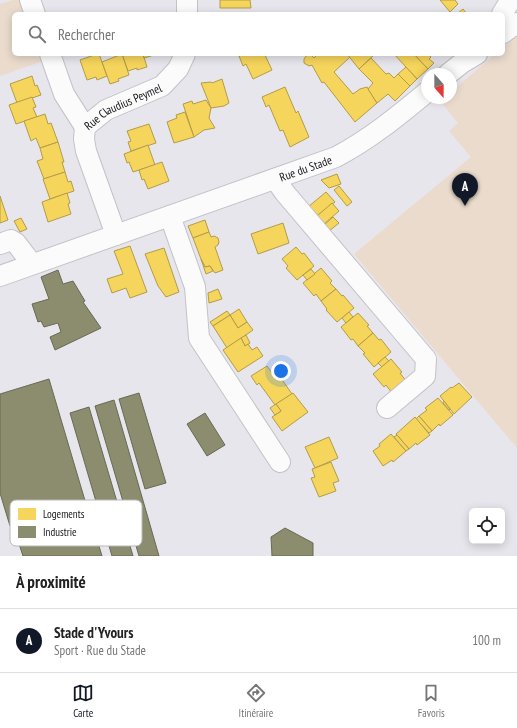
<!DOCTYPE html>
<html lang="fr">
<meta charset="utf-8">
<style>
:root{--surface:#fff;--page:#f2f2f2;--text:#222;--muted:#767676;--line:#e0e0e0;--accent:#111827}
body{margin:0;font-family:"PT Sans Narrow",sans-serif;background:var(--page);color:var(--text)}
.controls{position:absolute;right:12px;bottom:12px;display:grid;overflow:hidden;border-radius:6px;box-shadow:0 2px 10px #0003}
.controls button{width:36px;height:36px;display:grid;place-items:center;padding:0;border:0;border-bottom:1px solid var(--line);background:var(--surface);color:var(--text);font:20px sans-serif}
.compass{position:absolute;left:421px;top:68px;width:36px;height:36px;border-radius:50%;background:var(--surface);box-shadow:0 2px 10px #0003;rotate:159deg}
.you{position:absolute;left:281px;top:371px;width:14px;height:14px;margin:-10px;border:3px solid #fff;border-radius:50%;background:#1a73e8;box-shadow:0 0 0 6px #1a73e833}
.badge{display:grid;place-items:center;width:26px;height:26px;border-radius:50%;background:var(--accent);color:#fff;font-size:13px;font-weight:700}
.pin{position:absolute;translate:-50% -33px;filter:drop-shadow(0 1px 2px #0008)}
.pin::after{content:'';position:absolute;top:21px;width:14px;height:12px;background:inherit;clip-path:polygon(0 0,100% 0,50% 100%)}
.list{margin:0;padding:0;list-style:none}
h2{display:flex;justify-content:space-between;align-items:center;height:52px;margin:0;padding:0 16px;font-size:17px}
h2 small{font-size:13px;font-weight:400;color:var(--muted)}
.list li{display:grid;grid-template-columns:26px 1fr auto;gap:12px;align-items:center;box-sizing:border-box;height:64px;padding:0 16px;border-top:1px solid var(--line)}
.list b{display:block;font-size:15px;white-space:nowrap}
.list p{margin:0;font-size:13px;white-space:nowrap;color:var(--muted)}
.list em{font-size:13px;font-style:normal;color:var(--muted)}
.icon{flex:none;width:22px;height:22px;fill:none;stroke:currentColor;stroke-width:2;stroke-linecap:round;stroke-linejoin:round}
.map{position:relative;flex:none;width:517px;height:556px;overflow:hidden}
.search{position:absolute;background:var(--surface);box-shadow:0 2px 10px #0003;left:12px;right:12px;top:12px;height:44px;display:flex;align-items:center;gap:10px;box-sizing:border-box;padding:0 14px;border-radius:6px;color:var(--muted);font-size:15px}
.sheet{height:116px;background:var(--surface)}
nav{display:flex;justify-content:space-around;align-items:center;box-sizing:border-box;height:56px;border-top:1px solid var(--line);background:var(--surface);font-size:11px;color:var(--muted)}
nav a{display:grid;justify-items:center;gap:2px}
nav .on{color:var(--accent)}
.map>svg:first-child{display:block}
</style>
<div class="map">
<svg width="517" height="556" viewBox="0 0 517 556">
<rect width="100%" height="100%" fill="#e7e6ec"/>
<g fill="#eadbcd">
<polygon points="13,0 21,0 26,14 14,14 14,54 40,54 43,61 0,76 0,4"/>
<polygon points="515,36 517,36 517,448 354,254 471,157 449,131 458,123 440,101 444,98 451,98 451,92 495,54 503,54 503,47"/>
</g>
<g fill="#f6d55c" stroke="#b39c48">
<polygon points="220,0 250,0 251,8 220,8"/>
<polygon points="440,0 455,0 458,4 450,12"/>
<polygon points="463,9 467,14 457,14"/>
<polygon points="97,54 99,54 107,76 97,80 96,77 87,80 80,60"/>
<polygon points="122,54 143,54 147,67 137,70 137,68 128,71"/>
<polygon points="122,54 129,75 118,79 119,81 110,84 102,62"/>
<polygon points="143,54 153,54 154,55 144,58"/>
<polygon points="244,54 266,54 265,55 272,70 253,79 246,64 243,66 239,56"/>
<polygon points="318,54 347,54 350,57 334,72 353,94 360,89 367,87 377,103 355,122 324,82 322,83 312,65 309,66 304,63 304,59 307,55 311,55 314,58"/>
<polygon points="347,54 375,54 359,69"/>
<polygon points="394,54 414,54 428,69 417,79"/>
<polygon points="414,54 428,54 431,57 429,59 434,63 428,69"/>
<polygon points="371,58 386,74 389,73 394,78 398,74 410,86 395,101 388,94 377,103 368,89 373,83 359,69"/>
<polygon points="406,67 417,79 410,86 398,74"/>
<polygon points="32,76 35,86 37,85 41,95 17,103 10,84"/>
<polygon points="222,79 229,103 224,106 211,108 201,83 211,82 212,83"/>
<polygon points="285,87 296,113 298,111 309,137 290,147 283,130 280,131 269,105 266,107 262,97"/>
<polygon points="32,97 36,107 33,108 37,117 16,124 9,105"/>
<polygon points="206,100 211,108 209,118 215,128 204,130 194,137 183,104 192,101 193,104"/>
<polygon points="185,112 194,137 174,143 167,122 177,118 176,115"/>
<polygon points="45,114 48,124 51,123 58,142 40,148 36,138 31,141 24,121"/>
<polygon points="149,124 156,143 131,151 128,142 131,141 127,131"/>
<polygon points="58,142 64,162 62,162 65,172 44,179 37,161 43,159 40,148"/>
<polygon points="148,145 155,165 133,172 129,162 127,163 124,154"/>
<polygon points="162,162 169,181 148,189 144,179 142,180 139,170"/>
<polygon points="65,172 68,182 71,181 74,191 50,199 43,179"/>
<polygon points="337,174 341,184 329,188 321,180"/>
<polygon points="339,186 352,202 347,206 334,190"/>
<polygon points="326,192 335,202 317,216 308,207"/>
<polygon points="67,193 70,203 68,204 71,214 48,222 42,202"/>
<polygon points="0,196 8,220 0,223"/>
<polygon points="332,203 339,211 324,224 317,216"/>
<polygon points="333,217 339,223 328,232 323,226"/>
<polygon points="21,218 27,229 20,232 14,221"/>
<polygon points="205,220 209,232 193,238 188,226"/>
<polygon points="283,223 289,243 258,254 251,234"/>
<polygon points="209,232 211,237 214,236 218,238 219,242 218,245 215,247 223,270 215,273 210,266 205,267 201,259 193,238"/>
<polygon points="130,246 147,292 130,298 126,288 112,293 107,279 123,274 114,251"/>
<polygon points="296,247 302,254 304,253 314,266 297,280 286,268 288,266 282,259"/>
<polygon points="164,248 179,292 166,297 158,286 145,254"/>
<polygon points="201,259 205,267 210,266 213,271 206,274"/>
<polygon points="321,268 332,281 330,283 336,289 321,301 316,294 314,296 303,283"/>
<polygon points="311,269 315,274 307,280 303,275"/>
<polygon points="218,289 222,299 209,303 208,293"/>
<polygon points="336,289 342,296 343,295 354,308 337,322 326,310 327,309 321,301"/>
<polygon points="239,309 247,322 238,328 230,315"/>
<polygon points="227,311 230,315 213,326 210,322"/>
<polygon points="349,312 353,317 346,323 342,318"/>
<polygon points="358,313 369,325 367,326 373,333 358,346 353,339 351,340 341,327"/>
<polygon points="230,315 238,328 247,322 253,330 227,348 213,326"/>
<polygon points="373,333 379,340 381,339 391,352 374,367 363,354 365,353 358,346"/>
<polygon points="246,335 250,343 245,346 241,338"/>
<polygon points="241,338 245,346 248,344 252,350 257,347 263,356 238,372 223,350"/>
<polygon points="385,357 389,361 382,367 378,363"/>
<polygon points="391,359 402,372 400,373 406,381 392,393 386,385 384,387 373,374"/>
<polygon points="267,366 273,374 276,371 292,394 275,405 259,383 257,385 251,376"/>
<polygon points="459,383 472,397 454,414 440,396 451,387 452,388"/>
<polygon points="293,393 308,412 282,431 272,417 281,411 276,404"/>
<polygon points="438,398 453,415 440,426 439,424 432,431 419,416 427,410 425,408"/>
<polygon points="444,401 450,409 449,410 443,403"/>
<polygon points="276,404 281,411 275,415 270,408"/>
<polygon points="419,416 432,431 429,433 416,419"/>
<polygon points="415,417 430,435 417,445 416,443 409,449 396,434"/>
<polygon points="391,434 406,451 393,462 392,460 383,466 373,451 380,446 379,444"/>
<polygon points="397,435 409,449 406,451 394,437"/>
<polygon points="329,437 338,458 315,468 305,447"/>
<polygon points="331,462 339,481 333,483 336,491 319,497 311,478 315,477 312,469"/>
</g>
<g fill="#8c8c6e" stroke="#696954">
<polygon points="58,270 63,284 73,281 85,301 83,302 101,328 55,350 50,337 61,332 58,323 44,327 41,321 38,322 32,304 49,299 41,277"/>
<polygon points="49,379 86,504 10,526 0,493 0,394"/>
<polygon points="139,393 166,483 145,489 119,399"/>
<polygon points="114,400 159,556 139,556 95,406"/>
<polygon points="89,407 133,556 112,556 70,413"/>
<polygon points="205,413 225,445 207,456 187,424"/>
<polygon points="89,513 102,556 23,556 16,535"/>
<polygon points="285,528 313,543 313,556 272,556 271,537"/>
</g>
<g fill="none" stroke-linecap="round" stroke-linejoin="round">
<defs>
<g id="minor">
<polyline points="30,0 35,14"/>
<polyline points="187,14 187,0"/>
<polyline points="502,14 510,1"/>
<polyline points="503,33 517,23"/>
<polyline points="50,54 64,94 85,127"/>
<polyline points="448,74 462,63 477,54"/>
<polyline points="275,179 285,193 426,359 425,376 387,408"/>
<polyline points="170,216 195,287 199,338 280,462"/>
<path id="s1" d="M116 235 86 151 84 139 85 127 106 110 162 86 178 69 185 54"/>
<polyline points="0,244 11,240 16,243 32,264"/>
<path id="s2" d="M0 276 336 157C370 139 398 116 427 92"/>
</g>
</defs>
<use href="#minor" stroke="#c3c2c7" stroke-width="22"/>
<use href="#minor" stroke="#fbfbfc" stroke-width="20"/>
</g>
<g text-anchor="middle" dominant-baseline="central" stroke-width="4" stroke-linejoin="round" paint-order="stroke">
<g font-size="12" fill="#171619" stroke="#fff">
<text stroke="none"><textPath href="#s1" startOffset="157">Rue Claudius Peymel</textPath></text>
<text stroke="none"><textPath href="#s2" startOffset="324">Rue du Stade</textPath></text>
</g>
</g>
<rect x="10" y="500" width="132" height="46" rx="6" fill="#fff" stroke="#b9b9ba" stroke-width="1"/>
<rect x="18" y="508" width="18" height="12" fill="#f6d55c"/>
<rect x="18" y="526" width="18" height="12" fill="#8c8c6e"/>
<g font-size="11" fill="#171619">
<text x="43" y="518">Logements</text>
<text x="43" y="536">Industrie</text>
</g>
</svg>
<div class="controls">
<button><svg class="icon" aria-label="locate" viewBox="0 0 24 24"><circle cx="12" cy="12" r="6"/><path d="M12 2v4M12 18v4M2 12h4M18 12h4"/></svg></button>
</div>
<svg class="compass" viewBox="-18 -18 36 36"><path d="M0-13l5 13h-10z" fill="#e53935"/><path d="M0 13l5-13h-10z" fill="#767676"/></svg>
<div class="you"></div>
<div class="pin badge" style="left:465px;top:206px">A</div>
<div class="search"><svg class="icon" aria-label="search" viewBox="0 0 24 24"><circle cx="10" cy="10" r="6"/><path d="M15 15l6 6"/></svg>Rechercher</div>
</div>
<section class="sheet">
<h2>À proximité<small></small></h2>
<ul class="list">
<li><span class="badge">A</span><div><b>Stade d'Yvours</b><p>Sport · Rue du Stade</p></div><em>100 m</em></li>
</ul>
</section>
<nav>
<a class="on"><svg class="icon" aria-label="map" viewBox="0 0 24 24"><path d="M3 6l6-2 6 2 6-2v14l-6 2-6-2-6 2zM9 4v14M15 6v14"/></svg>Carte</a>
<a><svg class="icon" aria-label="directions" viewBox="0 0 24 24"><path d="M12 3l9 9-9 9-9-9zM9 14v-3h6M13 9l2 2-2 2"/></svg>Itinéraire</a>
<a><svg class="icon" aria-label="saved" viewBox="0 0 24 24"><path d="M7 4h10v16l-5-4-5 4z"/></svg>Favoris</a>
</nav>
